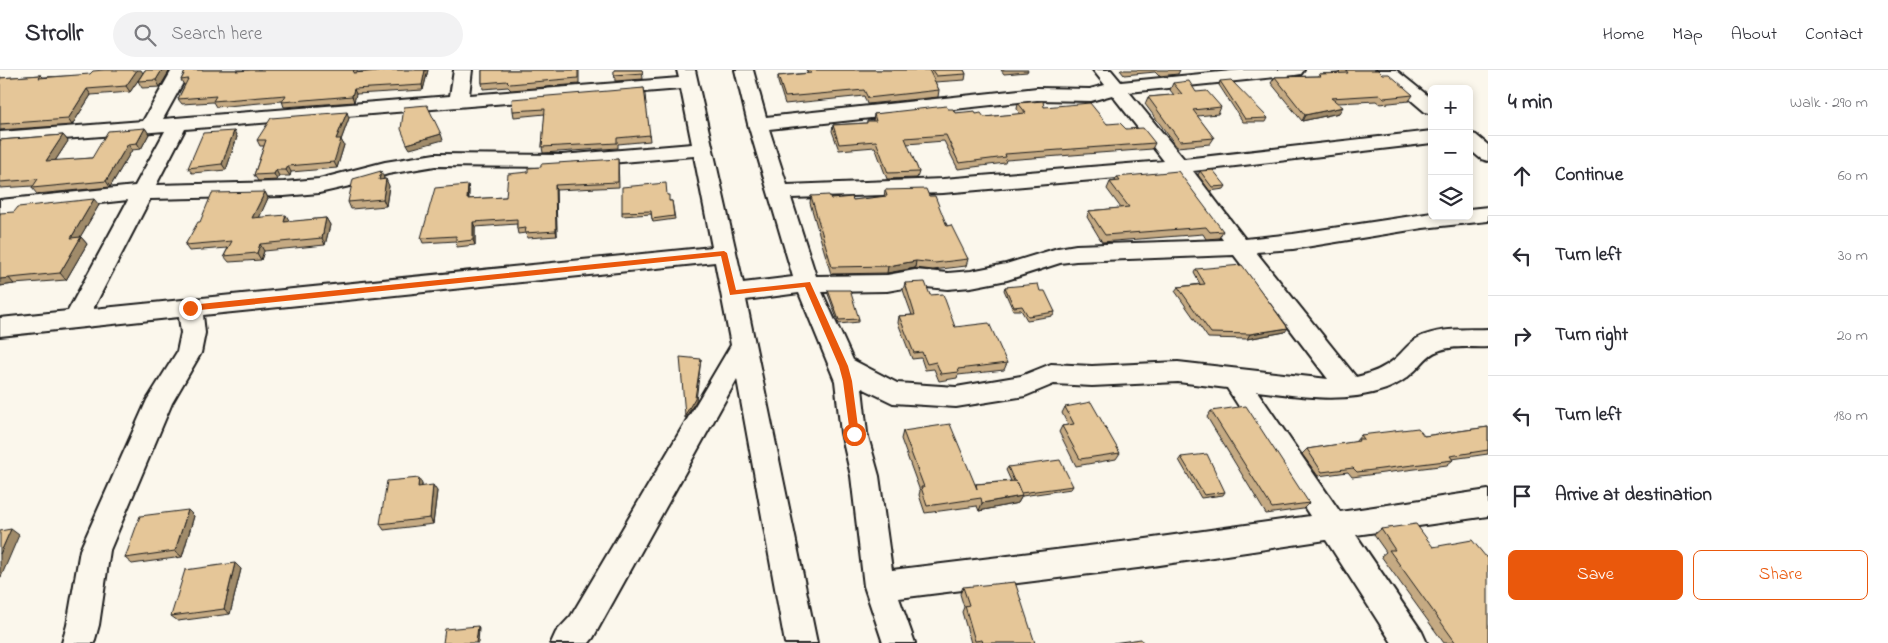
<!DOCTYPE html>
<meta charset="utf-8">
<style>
:root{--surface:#fff;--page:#f2f2f3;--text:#2b2b33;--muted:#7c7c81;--line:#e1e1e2;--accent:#ea580c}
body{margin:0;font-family:"Indie Flower",sans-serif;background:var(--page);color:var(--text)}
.controls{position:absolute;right:15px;top:15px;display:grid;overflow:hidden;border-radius:8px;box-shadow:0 2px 8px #0003}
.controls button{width:45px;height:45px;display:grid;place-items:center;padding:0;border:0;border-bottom:1px solid var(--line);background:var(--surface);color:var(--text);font:25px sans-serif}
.stop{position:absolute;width:15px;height:15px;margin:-11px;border:4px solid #ea580c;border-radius:50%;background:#fff}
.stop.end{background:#ea580c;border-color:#fff;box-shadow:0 1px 5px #0008}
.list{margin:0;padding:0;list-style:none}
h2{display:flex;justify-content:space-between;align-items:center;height:65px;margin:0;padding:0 20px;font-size:21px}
h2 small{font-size:16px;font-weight:400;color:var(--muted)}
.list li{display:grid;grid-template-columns:32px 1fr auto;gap:15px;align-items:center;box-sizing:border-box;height:80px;padding:0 20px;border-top:1px solid var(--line)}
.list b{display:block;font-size:19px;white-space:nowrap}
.list em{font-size:16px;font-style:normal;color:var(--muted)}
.actions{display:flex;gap:10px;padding:15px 20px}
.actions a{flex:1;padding:11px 0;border:1px solid var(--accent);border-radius:8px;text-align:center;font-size:18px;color:var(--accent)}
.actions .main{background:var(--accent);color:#fff}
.icon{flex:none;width:28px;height:28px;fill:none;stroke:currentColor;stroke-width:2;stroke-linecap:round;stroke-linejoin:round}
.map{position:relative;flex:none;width:1488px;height:573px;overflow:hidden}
header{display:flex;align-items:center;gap:30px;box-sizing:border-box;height:70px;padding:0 25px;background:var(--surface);border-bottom:1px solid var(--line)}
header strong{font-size:24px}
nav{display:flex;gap:28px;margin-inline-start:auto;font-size:18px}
.search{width:350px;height:45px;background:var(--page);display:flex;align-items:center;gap:12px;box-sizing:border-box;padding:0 18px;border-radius:28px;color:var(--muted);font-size:19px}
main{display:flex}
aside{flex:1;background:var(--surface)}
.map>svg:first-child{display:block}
</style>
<header>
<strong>Strollr</strong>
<div class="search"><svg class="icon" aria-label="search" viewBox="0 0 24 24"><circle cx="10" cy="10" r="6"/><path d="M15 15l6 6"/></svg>Search here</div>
<nav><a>Home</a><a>Map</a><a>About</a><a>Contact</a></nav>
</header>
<main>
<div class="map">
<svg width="1488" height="573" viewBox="0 0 1488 573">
<rect width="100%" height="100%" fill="#fbf7ec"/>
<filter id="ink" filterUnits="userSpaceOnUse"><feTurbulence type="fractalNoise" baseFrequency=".02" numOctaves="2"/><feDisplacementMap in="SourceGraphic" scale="10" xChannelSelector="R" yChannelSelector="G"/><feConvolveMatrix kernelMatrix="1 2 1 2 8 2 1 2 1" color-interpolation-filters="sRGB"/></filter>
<g filter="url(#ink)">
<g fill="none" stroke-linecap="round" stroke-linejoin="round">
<defs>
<g id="minor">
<path d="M172 0H190L163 49 450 26 454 0H472L469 25 679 8 677 0H695L743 213 793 207 748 54 735 0H753L766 47 1037 18 1090 19 1105 15 1093 0H1111L1121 12 1241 0H1304L1301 4 1295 5 1129 22 1184 89 1432 61V73L1193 101 1245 169 1293 164 1432 143V146H1469V139L1488 137V151L1423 158 1293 179 1256 182 1356 307C1370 304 1383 299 1395 289 1403 282 1409 273 1418 268 1440 257 1465 260 1488 259V277C1472 278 1453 275 1438 281 1427 284 1421 296 1412 303 1405 310 1396 315 1386 319 1343 334 1301 326 1257 321L1340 442 1488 420V446L1356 465 1422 562 1427 573H1392L1326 470 1146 497 899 528 915 573H883L864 516 851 406 841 363 835 311 799 223 746 230 817 573H785L737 309 593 568 589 573H551L556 562 571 546 731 275 715 192 203 245 205 263 201 283 172 333 110 480 99 555 94 573H62L67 555 80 480 147 330 177 282 181 263 179 247 0 266V248L68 241 128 130 0 144V130L135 116 165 61 0 74V62L143 51ZM681 19 692 74 562 85 435 84 385 92 319 109 284 112 156 115 185 59ZM1112 25 1164 91 943 109 787 115 769 59 1037 30 1091 31ZM694 86 712 177 93 239 150 129 284 126 319 123 354 115 388 104 435 96 562 97ZM1174 103 1223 170 1076 175 1058 178 1006 194 971 201 948 203 915 200 887 205 816 206 791 128 943 123ZM1234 185 1328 309 1178 292 1092 296 1051 294 1021 306 956 317 897 313 853 290 822 222 887 221 915 216 948 219 971 217 1007 210 1060 193 1076 191ZM1178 312 1227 318 1310 446 1146 469 892 500 879 406 867 363 862 318 893 333 956 337 1025 326 1054 314 1092 316Z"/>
<polygon points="1376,0 1396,0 1432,29 1432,44 1425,42"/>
<polygon points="1469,63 1476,65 1488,75 1488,91 1481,89 1469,79"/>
</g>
</defs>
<use href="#minor" stroke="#1c1c1c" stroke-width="4"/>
<use href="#minor" fill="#fbf7ec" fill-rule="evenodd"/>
</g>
<g fill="#c5aa83" stroke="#1c1c1c">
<polygon points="145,0 170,0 160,17 142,18 138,11"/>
<polygon points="186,0 243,0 243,1 251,0 357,0 357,2 392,0 428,0 423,20 356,24 354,32 284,37 282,31 216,37 213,32 182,34 178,29 185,15 184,15 181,10"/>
<polygon points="482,0 579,0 579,14 511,20 508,17 483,19 482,13"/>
<polygon points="614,0 642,0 643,9 615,11"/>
<polygon points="806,0 964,0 966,4 965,10 935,12 939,20 938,27 867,34 864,26 785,34 778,12 778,6 808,3"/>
<polygon points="1001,0 1028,0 1027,2 1004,4"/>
<polygon points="1120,0 1180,0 1178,4 1159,6 1155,2 1124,5"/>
<polygon points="1337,0 1378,0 1382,4 1413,25 1409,31 1380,34 1376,31 1338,33 1339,43 1302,51 1271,13 1275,7 1318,6 1319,4 1340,3"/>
<polygon points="143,3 130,22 91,25 72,55 0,60 0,8 41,5 43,7"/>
<polygon points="1220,11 1268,48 1266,52 1243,52 1219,15"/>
<polygon points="1173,13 1196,22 1221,37 1218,44 1197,46 1214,68 1210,74 1177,77 1145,34 1148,27 1174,25 1170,20"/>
<polygon points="644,18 650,71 618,74 618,78 543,83 542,77 545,44 514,47 513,41"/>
<polygon points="1018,33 1044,37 1126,59 1155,73 1152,79 1006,90 1005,93 958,99 944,71 907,74 919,102 917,108 887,109 875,77 839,80 832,61 833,55 867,53 867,51 873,51 874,44 948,39 955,43 976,44 984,47 1020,44 1017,39"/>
<polygon points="349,48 341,70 344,75 337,98 291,102 290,106 279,106 277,110 258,111 254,105 264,76 260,76 257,70"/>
<polygon points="145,58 149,64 141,79 132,80 110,117 37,124 32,118 33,116 0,118 0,70 63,65 68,71 55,91 92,88"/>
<polygon points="234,61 237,67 226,100 192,103 188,98"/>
<polygon points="618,89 619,117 556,120 557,166 527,168 526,163 518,164 517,159 517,154 475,157 475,175 457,177 456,171 423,173 421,168 469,120 469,129 506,127 528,102"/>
<polygon points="1200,101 1226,116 1224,119 1210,121 1198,105"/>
<polygon points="1117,107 1223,161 1219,168 1206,169 1203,164 1102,172 1087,147 1089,141 1121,138 1107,119 1110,112 1115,111"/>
<polygon points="384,108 384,110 389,116 386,136 351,139 348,132"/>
<polygon points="885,120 929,126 968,189 966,196 933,200 915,198 887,203 831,204 810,133 811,126 831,129 853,130 884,127"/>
<polygon points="265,122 268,128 259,147 290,152 326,148 330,155 325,175 264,181 261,190 229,192 224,186 228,178 189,181 185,175 200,152"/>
<polygon points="667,125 669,131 672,131 675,149 653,152 651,144 622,146 622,142"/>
<polygon points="99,135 80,167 81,167 87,174 66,210 14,214 0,216 14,142"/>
<polygon points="1196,199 1285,262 1247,269 1208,268 1175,221 1178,217 1200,214 1194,203"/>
<polygon points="905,213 930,225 955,257 1007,293 1004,300 958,305 957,308 939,311 934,299 925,300 921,288 912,289 898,253 899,246 912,245 903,220"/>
<polygon points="1005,217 1040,221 1055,242 1053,246 1027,250 1021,240 1013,240 1004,220"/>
<polygon points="828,220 859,249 859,252 839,254 828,224"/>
<polygon points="1065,337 1120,383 1116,389 1076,396 1059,362 1062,356 1068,355 1062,343"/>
<polygon points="1211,341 1309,433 1303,439 1266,444 1207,347"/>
<polygon points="1488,357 1488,384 1452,389 1453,390 1447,395 1352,407 1348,402 1318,406 1302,384 1307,379 1355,372 1361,365 1424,366"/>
<polygon points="903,361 975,414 1011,411 1006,400 1008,397 1073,416 1071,419 1022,426 1018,433 979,441 977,436 925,443 919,425 920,421 901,369"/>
<polygon points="1181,387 1225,422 1223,425 1201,428 1179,390"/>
<polygon points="422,414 422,417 437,421 433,454 384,460 380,454"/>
<polygon points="194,446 182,487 132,494 125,488"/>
<polygon points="1381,459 1433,477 1486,487 1488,573 1444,573 1381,486 1386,482 1374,465"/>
<polygon points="241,499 230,544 178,551 171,546"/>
<polygon points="963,517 1035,573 971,573 962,542 964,537 960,524"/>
</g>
<g fill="#a08b6a" stroke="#1c1c1c">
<polygon points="137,0 141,0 143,3 130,22 126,16"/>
<polygon points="162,0 170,0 160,17 156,10"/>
<polygon points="425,0 428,0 423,20 422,15"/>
<polygon points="87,19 91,25 72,55 68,49"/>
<polygon points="354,19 356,24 354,32 352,26"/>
<polygon points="1343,37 1339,43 1302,51 1305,45"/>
<polygon points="347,42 349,48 341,70 344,75 337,98 334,92 336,69"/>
<polygon points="145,58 149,64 141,79 137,73"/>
<polygon points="234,61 237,67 226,100 222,94"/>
<polygon points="441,64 443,70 410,79 407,74"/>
<polygon points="63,65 68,71 51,97 46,91"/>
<polygon points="128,74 132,80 110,117 106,111"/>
<polygon points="288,96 291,102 290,106 286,100"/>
<polygon points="276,100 279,106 277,110 274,104"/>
<polygon points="381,101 384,108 382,117 379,110"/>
<polygon points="386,109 389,116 386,136 383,129"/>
<polygon points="468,115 469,120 468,134 467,129"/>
<polygon points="555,115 556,120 557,166 556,161"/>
<polygon points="265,122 268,128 256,155 252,148"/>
<polygon points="94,129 99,135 76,174 71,168"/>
<polygon points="286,145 290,152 284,152"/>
<polygon points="326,148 330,155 325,175 322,168"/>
<polygon points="473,152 475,157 475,175 473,170"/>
<polygon points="81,167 87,174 66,210 60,203"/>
<polygon points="260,174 264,181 261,190 257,183"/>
<polygon points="916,191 915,198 887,203 888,196"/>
<polygon points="8,207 14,214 0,216 0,209"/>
<polygon points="1288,258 1285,262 1247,269 1250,264"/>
<polygon points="701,289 696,331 685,348 685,345"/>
<polygon points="419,408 422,414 421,423 418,417"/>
<polygon points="433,415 437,421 433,454 430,448"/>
<polygon points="1022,426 1018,433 979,441 982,433"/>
<polygon points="188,440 194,446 182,487 175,481"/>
<polygon points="11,459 19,465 1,507 0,507 0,484"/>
<polygon points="235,493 241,499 230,544 224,539"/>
<polygon points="478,556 479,559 478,573 476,573"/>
</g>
<g fill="#e5c698" stroke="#1c1c1c">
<polygon points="104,0 137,0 126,16 87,19 68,49 0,54 0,8 41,5 39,8 90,4 93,1"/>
<polygon points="145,0 162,0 156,10 138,11"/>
<polygon points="186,0 237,0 236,1 251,0 354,0 353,3 392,0 425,0 422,15 354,19 352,26 282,32 286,25 213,31 216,26 178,29 188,9 181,10"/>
<polygon points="482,0 578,0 578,8 510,14 507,11 482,13"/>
<polygon points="614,0 642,0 643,3 614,5"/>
<polygon points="810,0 929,0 939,20 868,28 864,20 785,27 778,6 811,3"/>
<polygon points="932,0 964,0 966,4 936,6"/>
<polygon points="1346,0 1378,0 1382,4 1389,4 1413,25 1384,28 1380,25 1331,28 1343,37 1305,45 1275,7 1321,6 1319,4 1348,3"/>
<polygon points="1231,10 1268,48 1245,49 1220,11"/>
<polygon points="1189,11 1196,22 1207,21 1221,37 1193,40 1214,68 1180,71 1148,27 1182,24 1173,13"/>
<polygon points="644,18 650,65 617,68 617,73 542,77 545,39 513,41 512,29"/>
<polygon points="1043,31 1044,37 1090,33 1107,54 1120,53 1126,59 1143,58 1155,73 1005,84 1006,87 959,93 946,65 905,68 919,102 888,103 876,71 839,74 833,55 867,53 867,51 876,51 874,44 946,36 948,39 953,39 955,43 975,41 976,44 981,43 984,47 1026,43 1018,33"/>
<polygon points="427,35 441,64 407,74 401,59 404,37"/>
<polygon points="347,42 336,69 341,69 334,92 288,96 286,100 276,100 274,104 254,105 266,70 257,70 271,48"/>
<polygon points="145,58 137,73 128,74 106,111 32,118 38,109 0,112 0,70 63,65 46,91 92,88 108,61"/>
<polygon points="234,61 222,94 188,98 203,63"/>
<polygon points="618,89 618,112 555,115 556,161 525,163 526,158 517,159 517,149 473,152 473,170 456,172 456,166 421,168 435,118 468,115 467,129 506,127 508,104 528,102 528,98 541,97 541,94"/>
<polygon points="1213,100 1226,116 1212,117 1200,101"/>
<polygon points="381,101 379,110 386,109 383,129 348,132 353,109"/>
<polygon points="1178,101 1223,161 1210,162 1206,157 1105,165 1089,141 1129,137 1110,112 1120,111 1117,107"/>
<polygon points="666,113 667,125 669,125 669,131 672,131 674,146 652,149 651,141 622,142 622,117"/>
<polygon points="926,119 929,126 935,126 947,156 951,155 968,189 935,193 916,191 888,196 832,197 811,126 829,125 831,129 852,127 853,130 887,126 885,120"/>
<polygon points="265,122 252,148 286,145 284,152 326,148 322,168 260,174 257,183 224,186 232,171 185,175 198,152 200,152 212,123"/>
<polygon points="94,129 71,168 81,167 60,203 0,209 0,143 14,142 18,137"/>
<polygon points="1242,195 1288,258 1250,264 1211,263 1178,217 1205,214 1196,199"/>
<polygon points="925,212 930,225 943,224 955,257 989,253 1007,293 958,299 959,302 941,304 936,292 927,294 922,282 914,283 899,246 915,245 905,213"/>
<polygon points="1038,214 1040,221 1045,221 1055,242 1028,246 1022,236 1014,237 1005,217"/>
<polygon points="828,220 850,220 859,249 839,250"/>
<polygon points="680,287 701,289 695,328 685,345"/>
<polygon points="1091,332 1120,383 1080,389 1062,356 1074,354 1065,337"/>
<polygon points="1246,336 1309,433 1272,438 1211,341"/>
<polygon points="950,354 977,419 976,414 1016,411 1022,426 982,433 981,428 927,436 921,417 924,417 903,361"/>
<polygon points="1488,357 1488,380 1450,386 1453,390 1357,402 1353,398 1322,402 1307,379 1359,371 1358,369 1364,369 1361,365 1418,358 1424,366"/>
<polygon points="1207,384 1225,422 1204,425 1181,387"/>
<polygon points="1060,390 1073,416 1021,423 1016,411 1014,411 1008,397"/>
<polygon points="419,408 418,417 433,415 430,448 380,454 387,411"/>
<polygon points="188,440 175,481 125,488 140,446"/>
<polygon points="1416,454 1433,477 1472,470 1486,487 1488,487 1488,573 1456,573 1389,480 1395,480 1381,459"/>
<polygon points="11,459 0,484 0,461"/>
<polygon points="235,493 224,539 171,546 185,500"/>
<polygon points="1015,512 1035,573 983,573 982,570 975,571 965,536 969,535 963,517"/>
<polygon points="478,556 476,573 443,573 445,559"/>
<polygon points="1141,569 1143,573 1113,573"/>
</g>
</g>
<polygon fill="#ea580c" points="724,181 727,183 736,220 810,212 848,296 852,311 859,364 857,366 851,366 850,364 843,311 839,296 805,217 730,225 721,186 190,241 186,238 190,235"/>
</svg>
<div class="controls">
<button>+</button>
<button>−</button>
<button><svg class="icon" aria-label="layers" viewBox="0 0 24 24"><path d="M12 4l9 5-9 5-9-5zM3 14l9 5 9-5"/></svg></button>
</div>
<div class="stop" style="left:854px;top:364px"></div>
<div class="stop end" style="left:190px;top:238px"></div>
</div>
<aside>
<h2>4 min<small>Walk · 290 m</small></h2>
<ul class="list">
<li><svg class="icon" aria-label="ahead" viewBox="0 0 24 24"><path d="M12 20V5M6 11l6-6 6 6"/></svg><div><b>Continue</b></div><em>60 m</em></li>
<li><svg class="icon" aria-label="left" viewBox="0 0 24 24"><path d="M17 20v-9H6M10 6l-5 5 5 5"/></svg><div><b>Turn left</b></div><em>30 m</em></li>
<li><svg class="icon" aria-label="right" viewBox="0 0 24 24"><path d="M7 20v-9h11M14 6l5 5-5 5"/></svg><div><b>Turn right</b></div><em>20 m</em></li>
<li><svg class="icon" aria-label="left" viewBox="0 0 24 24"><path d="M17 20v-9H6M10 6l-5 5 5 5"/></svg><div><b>Turn left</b></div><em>180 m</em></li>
<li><svg class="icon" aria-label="arrive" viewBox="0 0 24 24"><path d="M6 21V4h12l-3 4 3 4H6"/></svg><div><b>Arrive at destination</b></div></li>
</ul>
<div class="actions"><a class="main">Save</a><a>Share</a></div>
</aside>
</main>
